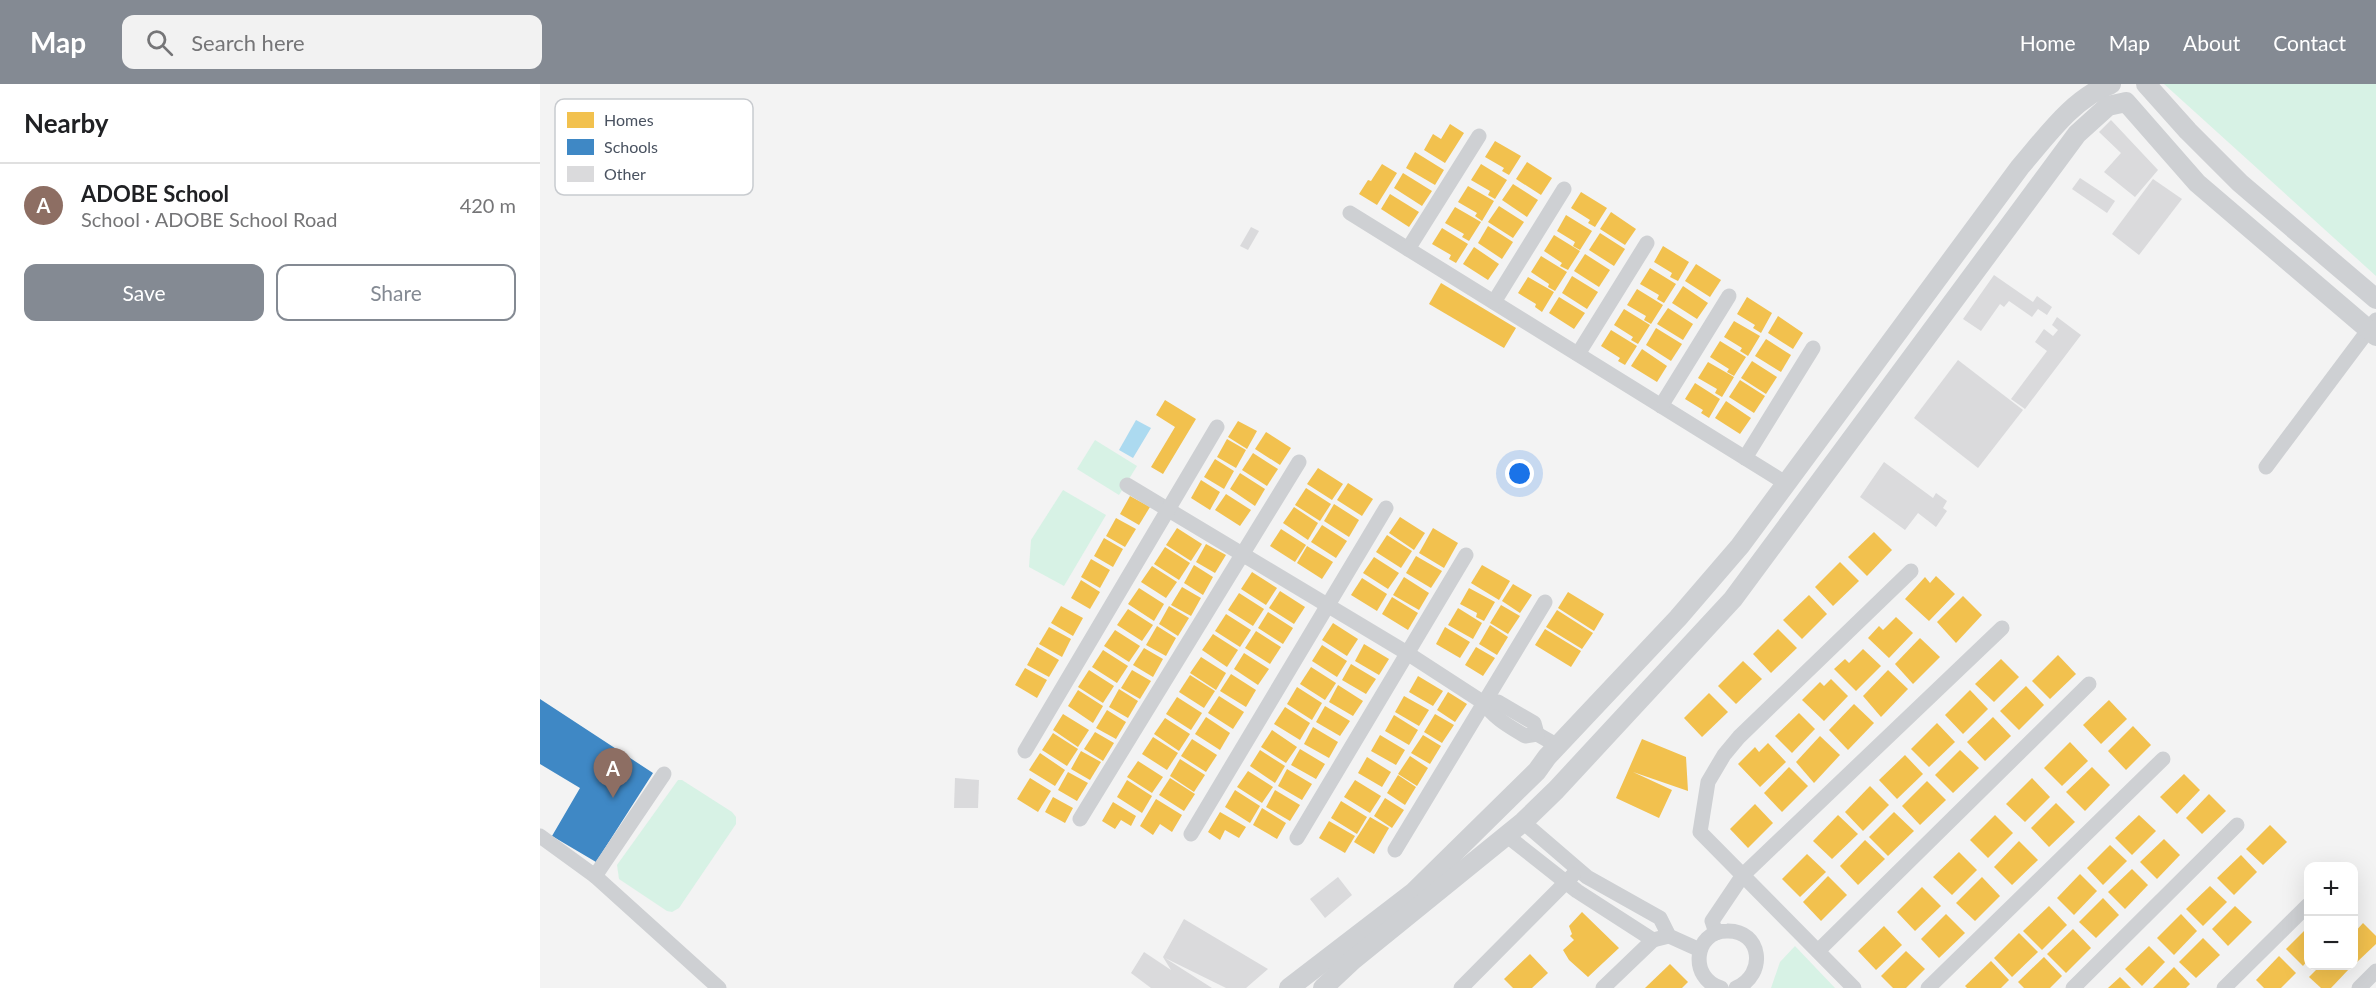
<!DOCTYPE html>
<meta charset="utf-8">
<style>
:root{--surface:#fff;--page:#f2f2f2;--text:#202124;--muted:#757577;--line:#e0e0e0;--accent:#848a93}
body{margin:0;font-family:Lato,sans-serif;background:var(--page);color:var(--text)}
.controls{position:absolute;right:18px;bottom:18px;display:grid;overflow:hidden;border-radius:12px;box-shadow:0 6px 24px #0002}
.controls button{width:54px;height:54px;display:grid;place-items:center;padding:0;border:0;border-bottom:2px solid var(--line);background:var(--surface);color:var(--text);font:30px sans-serif}
.you{position:absolute;left:980px;top:390px;width:21px;height:21px;margin:-15px;border:4px solid #fff;border-radius:50%;background:#1a73e8;box-shadow:0 0 0 9px #1a73e833}
.badge{display:grid;place-items:center;width:39px;height:39px;border-radius:50%;background:var(--accent);color:#fff;font-size:20px;font-weight:700}
.pin{position:absolute;translate:-50% -50px;filter:drop-shadow(0 2px 3px #0008)}
.pin::after{content:'';position:absolute;top:32px;width:21px;height:18px;background:inherit;clip-path:polygon(0 0,100% 0,50% 100%)}
.list{margin:0;padding:0;list-style:none}
h2{display:flex;justify-content:space-between;align-items:center;height:78px;margin:0;padding:0 24px;font-size:26px}
h2 small{font-size:20px;font-weight:400;color:var(--muted)}
.list li{display:grid;grid-template-columns:39px 1fr auto;gap:18px;align-items:center;box-sizing:border-box;height:84px;padding:0 24px;border-top:2px solid var(--line)}
.list b{display:block;font-size:22px;white-space:nowrap}
.list p{margin:0;font-size:20px;white-space:nowrap;color:var(--muted)}
.list em{font-size:20px;font-style:normal;color:var(--muted)}
.actions{display:flex;gap:12px;padding:18px 24px}
.actions a{flex:1;padding:14px 0;border:2px solid var(--accent);border-radius:12px;text-align:center;font-size:21px;color:var(--accent)}
.actions .main{background:var(--accent);color:#fff}
.icon{flex:none;width:33px;height:33px;fill:none;stroke:currentColor;stroke-width:2;stroke-linecap:round;stroke-linejoin:round}
.map{position:relative;flex:none;width:1836px;height:904px;overflow:hidden}
header{display:flex;align-items:center;gap:36px;box-sizing:border-box;height:84px;padding:0 30px;background:var(--accent);color:#fff}
header strong{font-size:28px}
nav{display:flex;gap:33px;margin-inline-start:auto;font-size:21px}
.search{width:420px;height:54px;background:var(--page);display:flex;align-items:center;gap:15px;box-sizing:border-box;padding:0 21px;border-radius:12px;color:var(--muted);font-size:22px}
main{display:flex}
aside{flex:1;background:var(--surface)}
.map>svg:first-child{display:block}
</style>
<header>
<strong>Map</strong>
<div class="search"><svg class="icon" aria-label="search" viewBox="0 0 24 24"><circle cx="10" cy="10" r="6"/><path d="M15 15l6 6"/></svg>Search here</div>
<nav><a>Home</a><a>Map</a><a>About</a><a>Contact</a></nav>
</header>
<main>
<aside>
<h2>Nearby<small></small></h2>
<ul class="list">
<li><span class="badge" style="background:#8d6e63">A</span><div><b>ADOBE School</b><p>School · ADOBE School Road</p></div><em>420 m</em></li>
</ul>
<div class="actions"><a class="main">Save</a><a>Share</a></div>
</aside>
<div class="map">
<svg width="1836" height="904" viewBox="0 0 1836 904">
<rect width="100%" height="100%" fill="#f3f3f3"/>
<g fill="#d7f2e5">
<polygon points="1624,0 1836,0 1836,192"/>
<polygon points="555,356 597,382 579,411 537,385"/>
<polygon points="523,406 566,431 524,502 489,483 491,456"/>
<polygon points="138,696 142,696 192,728 196,733 196,740 139,824 132,828 127,827 79,795 77,781"/>
<polygon points="1255,862 1295,904 1231,904 1240,878"/>
</g>
<polygon fill="#acdaf0" points="596,336 611,344 593,374 579,366"/>
<g fill="#f2c14e">
<polygon points="910,40 924,49 905,79 884,66 893,50 901,55"/>
<polygon points="955,57 981,72 969,91 962,87 964,84 945,73"/>
<polygon points="875,68 904,86 895,101 866,84"/>
<polygon points="987,78 1012,94 1001,111 976,95"/>
<polygon points="842,80 857,89 837,121 819,110 828,96 831,97"/>
<polygon points="941,80 967,96 955,115 948,111 950,107 931,96"/>
<polygon points="863,89 892,107 882,122 854,104"/>
<polygon points="973,100 998,116 987,133 962,116"/>
<polygon points="928,102 954,117 942,137 935,132 937,129 918,118"/>
<polygon points="1041,108 1067,124 1055,143 1048,139 1050,136 1031,124"/>
<polygon points="850,110 879,128 869,143 841,125"/>
<polygon points="959,122 984,138 973,154 948,138"/>
<polygon points="915,123 941,138 929,157 922,153 924,150 905,139"/>
<polygon points="1071,128 1096,145 1085,161 1060,145"/>
<polygon points="1026,131 1052,147 1040,166 1033,162 1035,158 1017,147"/>
<polygon points="948,142 973,158 962,175 938,159"/>
<polygon points="902,144 928,160 916,179 909,175 911,171 892,160"/>
<polygon points="1060,149 1085,165 1074,182 1049,166"/>
<polygon points="1014,151 1040,167 1028,186 1020,182 1022,179 1004,167"/>
<polygon points="1123,162 1149,178 1138,197 1130,193 1132,189 1114,178"/>
<polygon points="934,163 959,180 948,196 923,180"/>
<polygon points="1045,170 1070,186 1059,203 1034,187"/>
<polygon points="1001,172 1027,188 1015,207 1008,203 1009,200 991,188"/>
<polygon points="1156,180 1181,196 1170,213 1145,197"/>
<polygon points="1110,184 1136,200 1124,219 1117,215 1119,211 1100,200"/>
<polygon points="1032,192 1058,208 1047,225 1022,209"/>
<polygon points="988,193 1014,208 1002,228 995,223 996,220 978,209"/>
<polygon points="901,199 976,244 964,264 889,220"/>
<polygon points="1143,202 1168,219 1157,235 1132,219"/>
<polygon points="1097,205 1123,221 1111,240 1104,236 1106,232 1087,221"/>
<polygon points="1019,213 1045,229 1034,245 1009,229"/>
<polygon points="1207,213 1232,229 1221,249 1213,244 1215,241 1197,230"/>
<polygon points="1128,224 1153,240 1143,256 1117,240"/>
<polygon points="1084,225 1110,241 1098,260 1091,256 1093,253 1074,241"/>
<polygon points="1238,232 1263,249 1253,265 1228,249"/>
<polygon points="1194,237 1220,252 1208,272 1200,267 1202,264 1184,253"/>
<polygon points="1116,244 1142,260 1131,277 1106,261"/>
<polygon points="1071,246 1097,262 1085,281 1078,277 1080,274 1061,262"/>
<polygon points="1226,255 1251,271 1241,288 1215,272"/>
<polygon points="1180,257 1206,273 1194,292 1187,288 1189,285 1170,273"/>
<polygon points="1102,265 1127,282 1117,298 1091,282"/>
<polygon points="1212,277 1237,293 1226,310 1201,294"/>
<polygon points="1168,278 1194,293 1182,313 1175,309 1177,305 1158,294"/>
<polygon points="1200,296 1225,312 1214,329 1189,313"/>
<polygon points="1155,299 1180,315 1169,334 1161,329 1163,326 1145,315"/>
<polygon points="625,316 656,335 623,390 611,383 635,343 616,331"/>
<polygon points="1186,317 1211,334 1200,350 1175,334"/>
<polygon points="698,337 717,347 707,365 688,353"/>
<polygon points="726,348 751,364 740,381 715,365"/>
<polygon points="687,355 706,366 696,384 677,373"/>
<polygon points="713,369 738,385 727,402 702,386"/>
<polygon points="675,375 694,387 684,405 664,393"/>
<polygon points="778,384 803,400 792,416 767,400"/>
<polygon points="700,389 725,405 715,422 690,405"/>
<polygon points="661,396 680,408 670,426 651,414"/>
<polygon points="808,399 833,415 822,432 797,416"/>
<polygon points="766,404 791,420 780,437 755,421"/>
<polygon points="686,410 711,426 700,442 675,426"/>
<polygon points="590,412 610,423 599,441 580,430"/>
<polygon points="794,420 819,436 809,453 784,437"/>
<polygon points="754,423 778,439 768,456 743,439"/>
<polygon points="860,433 885,449 874,466 849,449"/>
<polygon points="576,434 596,445 585,463 566,452"/>
<polygon points="782,441 807,457 796,474 771,458"/>
<polygon points="637,444 662,460 651,477 626,461"/>
<polygon points="893,444 918,459 904,484 879,469"/>
<polygon points="741,445 766,461 755,478 730,462"/>
<polygon points="1334,448 1352,466 1327,492 1308,473"/>
<polygon points="847,451 872,467 861,484 836,468"/>
<polygon points="564,454 583,465 573,483 554,472"/>
<polygon points="666,460 686,471 675,489 656,478"/>
<polygon points="767,462 793,478 782,495 757,479"/>
<polygon points="625,463 650,479 639,496 614,480"/>
<polygon points="876,472 902,487 891,504 866,489"/>
<polygon points="834,473 859,489 848,505 823,489"/>
<polygon points="551,475 570,486 560,504 541,493"/>
<polygon points="1300,478 1319,497 1293,522 1275,503"/>
<polygon points="654,481 673,493 663,511 644,499"/>
<polygon points="942,481 970,497 959,516 931,499"/>
<polygon points="612,482 637,498 626,514 601,498"/>
<polygon points="712,488 737,504 726,521 701,505"/>
<polygon points="1396,492 1415,510 1389,537 1365,515 1385,493 1390,499"/>
<polygon points="864,493 889,509 879,526 853,511"/>
<polygon points="822,494 847,510 837,527 811,511"/>
<polygon points="541,496 560,508 550,525 531,514"/>
<polygon points="973,500 992,511 980,529 962,517"/>
<polygon points="642,503 661,514 651,532 631,521"/>
<polygon points="599,504 624,520 614,537 588,520"/>
<polygon points="929,504 955,518 944,537 936,533 937,529 920,520"/>
<polygon points="740,507 765,523 754,540 729,524"/>
<polygon points="1028,508 1064,530 1054,547 1018,524"/>
<polygon points="699,509 724,525 713,542 688,526"/>
<polygon points="1269,511 1287,530 1262,555 1243,536"/>
<polygon points="1423,512 1442,531 1416,559 1397,538"/>
<polygon points="852,513 878,529 868,546 842,530"/>
<polygon points="961,521 980,532 968,550 950,539"/>
<polygon points="521,522 543,534 533,552 511,539"/>
<polygon points="629,522 649,534 638,552 619,540"/>
<polygon points="918,524 942,539 933,555 908,541"/>
<polygon points="588,525 613,541 602,557 577,541"/>
<polygon points="1017,526 1053,549 1042,565 1006,543"/>
<polygon points="728,528 753,544 743,560 718,544"/>
<polygon points="686,530 711,546 700,563 675,547"/>
<polygon points="1356,533 1373,549 1349,574 1328,554 1339,542 1343,546"/>
<polygon points="793,539 818,555 807,572 782,556"/>
<polygon points="950,541 968,553 957,571 939,560"/>
<polygon points="617,542 636,554 626,572 606,561"/>
<polygon points="509,543 531,555 522,573 499,560"/>
<polygon points="905,543 930,558 920,574 896,560"/>
<polygon points="1005,545 1041,567 1031,583 995,561"/>
<polygon points="1238,545 1257,564 1231,589 1213,570"/>
<polygon points="575,546 600,562 589,578 564,562"/>
<polygon points="716,547 741,563 730,580 705,564"/>
<polygon points="673,550 698,566 687,583 662,566"/>
<polygon points="1380,554 1400,573 1373,600 1355,580"/>
<polygon points="824,560 849,575 839,591 815,577"/>
<polygon points="782,561 807,577 797,593 772,577"/>
<polygon points="497,563 519,576 509,593 487,581"/>
<polygon points="936,563 955,574 943,592 925,581"/>
<polygon points="604,564 623,575 613,593 593,581"/>
<polygon points="1323,565 1341,582 1316,607 1294,585 1305,575 1309,579"/>
<polygon points="563,566 588,582 577,599 552,583"/>
<polygon points="704,569 729,585 718,601 694,585"/>
<polygon points="1518,571 1536,590 1510,615 1492,597"/>
<polygon points="661,573 686,589 676,606 650,589"/>
<polygon points="1461,575 1479,593 1454,618 1435,600"/>
<polygon points="1203,577 1222,595 1196,620 1178,602"/>
<polygon points="811,580 836,595 826,610 802,596"/>
<polygon points="771,583 796,599 785,616 760,600"/>
<polygon points="485,584 507,596 497,614 475,601"/>
<polygon points="549,586 574,602 563,619 538,603"/>
<polygon points="592,586 611,597 600,615 581,604"/>
<polygon points="1348,586 1368,605 1341,633 1323,612"/>
<polygon points="691,590 716,606 706,623 680,607"/>
<polygon points="650,591 675,607 664,624 639,608"/>
<polygon points="878,592 903,607 893,622 869,608"/>
<polygon points="1291,595 1308,612 1284,637 1262,616 1280,598 1284,602"/>
<polygon points="798,601 823,617 813,632 789,618"/>
<polygon points="1486,602 1504,621 1479,646 1460,627"/>
<polygon points="757,603 782,619 772,636 747,620"/>
<polygon points="579,605 598,617 588,634 569,623"/>
<polygon points="538,606 563,622 553,639 528,622"/>
<polygon points="1430,606 1448,625 1423,650 1405,631"/>
<polygon points="908,608 927,620 915,638 897,626"/>
<polygon points="1169,609 1188,628 1162,653 1144,634"/>
<polygon points="679,612 704,628 693,645 668,629"/>
<polygon points="864,612 889,626 879,642 855,628"/>
<polygon points="637,613 662,629 651,646 626,630"/>
<polygon points="1569,616 1587,635 1561,660 1543,641"/>
<polygon points="1314,620 1334,639 1308,666 1289,646"/>
<polygon points="785,622 810,637 800,652 776,638"/>
<polygon points="745,623 770,639 760,656 734,640"/>
<polygon points="567,626 586,638 576,655 556,644"/>
<polygon points="1259,629 1275,645 1252,669 1235,652"/>
<polygon points="523,630 549,646 538,663 513,646"/>
<polygon points="895,630 914,641 902,659 884,648"/>
<polygon points="854,631 878,646 869,661 845,647"/>
<polygon points="666,633 690,649 680,666 655,650"/>
<polygon points="1453,633 1471,652 1445,677 1427,658"/>
<polygon points="625,634 650,650 639,667 614,650"/>
<polygon points="1397,639 1415,658 1389,683 1371,665"/>
<polygon points="1593,642 1611,661 1586,686 1568,667"/>
<polygon points="773,643 798,658 789,674 764,660"/>
<polygon points="732,646 757,663 746,679 721,663"/>
<polygon points="555,648 574,659 563,677 544,665"/>
<polygon points="513,649 538,665 527,682 502,666"/>
<polygon points="840,651 865,666 856,681 831,667"/>
<polygon points="883,651 901,662 890,680 871,669"/>
<polygon points="1280,652 1300,671 1274,699 1256,678"/>
<polygon points="613,653 638,669 627,686 602,670"/>
<polygon points="652,655 677,671 666,688 641,672"/>
<polygon points="1102,655 1146,673 1148,707 1093,688 1132,706 1119,734 1076,714"/>
<polygon points="1530,658 1548,677 1522,702 1504,684"/>
<polygon points="1228,659 1246,678 1220,703 1198,680 1215,663 1219,668"/>
<polygon points="760,665 785,680 776,695 751,681"/>
<polygon points="720,666 745,682 735,699 710,682"/>
<polygon points="1420,666 1439,684 1413,709 1395,691"/>
<polygon points="541,667 561,678 550,696 531,685"/>
<polygon points="500,669 525,686 515,702 489,686"/>
<polygon points="1365,671 1383,690 1357,715 1339,696"/>
<polygon points="870,672 888,684 877,702 858,690"/>
<polygon points="827,673 851,688 842,703 818,689"/>
<polygon points="640,675 665,691 654,708 630,692"/>
<polygon points="598,677 623,693 612,709 587,693"/>
<polygon points="1249,683 1268,702 1242,728 1224,709"/>
<polygon points="1552,683 1570,701 1545,727 1526,708"/>
<polygon points="747,685 772,700 762,716 738,702"/>
<polygon points="708,687 733,703 722,719 697,703"/>
<polygon points="528,688 548,699 537,717 518,706"/>
<polygon points="1644,690 1660,706 1637,730 1620,713"/>
<polygon points="858,691 876,703 865,721 847,709"/>
<polygon points="490,694 511,707 498,728 477,715"/>
<polygon points="630,694 655,710 644,727 619,711"/>
<polygon points="1492,694 1510,713 1485,738 1466,720"/>
<polygon points="587,696 612,712 602,729 577,713"/>
<polygon points="815,696 841,712 830,729 804,713"/>
<polygon points="1387,697 1406,716 1380,741 1362,722"/>
<polygon points="1330,702 1349,721 1323,747 1305,728"/>
<polygon points="695,706 720,722 710,739 685,723"/>
<polygon points="735,706 760,721 750,737 726,723"/>
<polygon points="1669,710 1686,727 1662,750 1646,734"/>
<polygon points="513,713 533,724 525,739 505,728"/>
<polygon points="845,714 864,726 852,744 834,732"/>
<polygon points="616,715 642,731 632,748 620,740 613,751 600,742"/>
<polygon points="801,717 827,733 817,750 791,734"/>
<polygon points="573,718 596,732 591,742 581,736 575,745 562,737"/>
<polygon points="1516,719 1535,738 1509,763 1491,744"/>
<polygon points="1215,720 1233,739 1208,764 1190,745"/>
<polygon points="722,724 746,739 737,755 713,741"/>
<polygon points="680,728 706,743 699,754 685,746 680,756 668,748"/>
<polygon points="1354,728 1374,747 1348,772 1329,753"/>
<polygon points="1298,731 1318,750 1292,775 1273,757"/>
<polygon points="1455,731 1473,749 1448,774 1430,756"/>
<polygon points="1599,731 1616,747 1592,771 1575,754"/>
<polygon points="830,733 849,744 834,770 814,758"/>
<polygon points="789,737 815,752 805,769 779,754"/>
<polygon points="1730,741 1747,758 1723,781 1706,765"/>
<polygon points="1624,755 1640,771 1617,795 1600,778"/>
<polygon points="1325,756 1345,775 1318,801 1300,782"/>
<polygon points="1479,757 1498,776 1472,801 1454,783"/>
<polygon points="1570,761 1587,777 1563,801 1547,784"/>
<polygon points="1419,768 1437,786 1412,811 1393,793"/>
<polygon points="1267,770 1286,788 1260,813 1242,795"/>
<polygon points="1701,771 1717,788 1694,811 1677,794"/>
<polygon points="1592,785 1608,801 1585,825 1568,808"/>
<polygon points="1540,790 1557,807 1534,831 1517,814"/>
<polygon points="1288,792 1307,811 1281,837 1263,818"/>
<polygon points="1442,793 1460,812 1435,837 1416,819"/>
<polygon points="1670,802 1687,818 1663,842 1646,825"/>
<polygon points="1382,803 1401,822 1375,847 1357,828"/>
<polygon points="1563,814 1579,831 1556,854 1539,838"/>
<polygon points="1509,822 1527,841 1502,866 1483,847"/>
<polygon points="1695,822 1712,838 1688,862 1672,845"/>
<polygon points="1042,828 1079,864 1048,893 1029,876 1023,866 1034,856 1030,852 1032,850 1029,842"/>
<polygon points="1406,830 1425,849 1399,874 1381,855"/>
<polygon points="1641,830 1657,847 1634,871 1617,854"/>
<polygon points="1823,839 1836,852 1836,860 1816,879 1814,876 1814,849"/>
<polygon points="1344,842 1362,861 1336,886 1318,867"/>
<polygon points="1768,843 1768,876 1763,882 1746,865"/>
<polygon points="1533,845 1551,864 1526,889 1507,870"/>
<polygon points="1479,849 1498,868 1472,893 1454,874"/>
<polygon points="1663,854 1680,871 1656,894 1639,878"/>
<polygon points="1609,862 1625,878 1602,902 1585,885"/>
<polygon points="1366,867 1385,885 1366,904 1353,904 1341,892"/>
<polygon points="990,870 1008,889 992,904 973,904 964,895"/>
<polygon points="1739,872 1756,889 1741,904 1724,904 1716,896"/>
<polygon points="1504,873 1522,892 1510,904 1484,904 1478,898"/>
<polygon points="1451,877 1469,896 1461,904 1427,904 1425,902"/>
<polygon points="1130,880 1148,898 1142,904 1105,904"/>
<polygon points="1780,882 1805,882 1809,885 1791,904 1781,904 1769,893"/>
<polygon points="1634,883 1650,900 1646,904 1613,904"/>
<polygon points="1580,893 1591,904 1568,904"/>
</g>
<polygon fill="#3f88c5" points="0,615 113,689 56,778 12,752 40,704 0,680"/>
<g fill="#dadadc">
<polygon points="1571,36 1618,86 1595,113 1564,88 1581,69 1559,48"/>
<polygon points="1540,94 1575,117 1567,129 1532,105"/>
<polygon points="1613,95 1642,115 1599,171 1572,150"/>
<polygon points="711,143 719,147 708,166 700,162"/>
<polygon points="1454,191 1493,218 1497,212 1512,223 1507,231 1498,225 1492,233 1469,217 1464,223 1460,220 1441,247 1423,235"/>
<polygon points="1517,233 1541,251 1485,325 1471,315 1507,267 1495,258 1504,245 1513,252 1518,246 1512,241"/>
<polygon points="1418,276 1483,326 1438,384 1374,334"/>
<polygon points="1344,378 1393,414 1396,409 1407,417 1403,424 1407,427 1396,443 1378,429 1365,446 1320,413"/>
<polygon points="415,694 439,696 438,724 414,724"/>
<polygon points="798,793 812,811 785,834 770,815"/>
<polygon points="644,835 728,885 706,904 686,904 625,874 672,904 611,904 591,889 604,868 631,886 623,873"/>
</g>
<g fill="none" stroke-linecap="round" stroke-linejoin="round">
<g stroke="#ced0d3" stroke-width="15">
<polyline points="810,129 1247,400"/>
<polyline points="868,165 939,52"/>
<polyline points="954,218 1024,105"/>
<polyline points="1038,270 1107,159"/>
<polyline points="1121,322 1189,212"/>
<polyline points="1205,374 1273,264"/>
<polyline points="1726,383 1836,236"/>
<path d="M587 401 867 569 944 619C955 635 969 642 985 652L997 650 1018 662"/>
<polyline points="944,619 958,618 994,639 997,650"/>
<polyline points="485,667 677,343"/>
<polyline points="540,735 759,378"/>
<polyline points="983,738 1047,793 1120,834 1129,852 1160,866"/>
<polyline points="651,750 846,424"/>
<polyline points="966,751 1037,807 1113,856 1129,852"/>
<polyline points="0,752 55,792 179,904"/>
<polyline points="757,754 926,471"/>
<polyline points="855,766 1005,518"/>
<polyline points="55,792 124,690"/>
<polyline points="1176,849 1172,837 1203,791 1462,544"/>
<polyline points="1278,867 1549,600"/>
<polyline points="921,904 1033,791"/>
<polyline points="1063,904 1113,856"/>
<path d="M1181 904C1149 895 1153 847 1187 847 1222 846 1227 891 1196 904"/>
<polyline points="1314,904 1160,748 1168,698 1184,671 1199,653 1371,487"/>
<polyline points="1388,904 1623,675"/>
<polyline points="1533,904 1697,741"/>
<polyline points="1684,904 1768,821"/>
<polyline points="1819,904 1836,887"/>
</g>
<g stroke="#ced0d3" stroke-width="20">
<polyline points="1606,0 1648,47 1700,99 1836,215"/>
<path d="M749 904 874 808 997 687 1007 673 1138 534 1200 462 1480 83C1506 53 1533 14 1571 0"/>
<polyline points="783,904 813,876 983,738 1016,706 1193,515 1537,50 1568,22 1586,18 1657,99 1836,252"/>
</g>
</g>
<rect x="15" y="15" width="198" height="96" rx="9" fill="#fff" stroke="#c8cbcf" stroke-width="1.5"/>
<rect x="27" y="28" width="27" height="16" fill="#f2c14e"/>
<rect x="27" y="55" width="27" height="16" fill="#3f88c5"/>
<rect x="27" y="82" width="27" height="16" fill="#dadadc"/>
<g font-size="16" fill="#495260">
<text x="64" y="42">Homes</text>
<text x="64" y="69">Schools</text>
<text x="64" y="96">Other</text>
</g>
</svg>
<div class="controls">
<button>+</button>
<button>−</button>
</div>
<div class="you"></div>
<div class="pin badge" style="left:73px;top:714px;background:#8d6e63">A</div>
</div>
</main>
